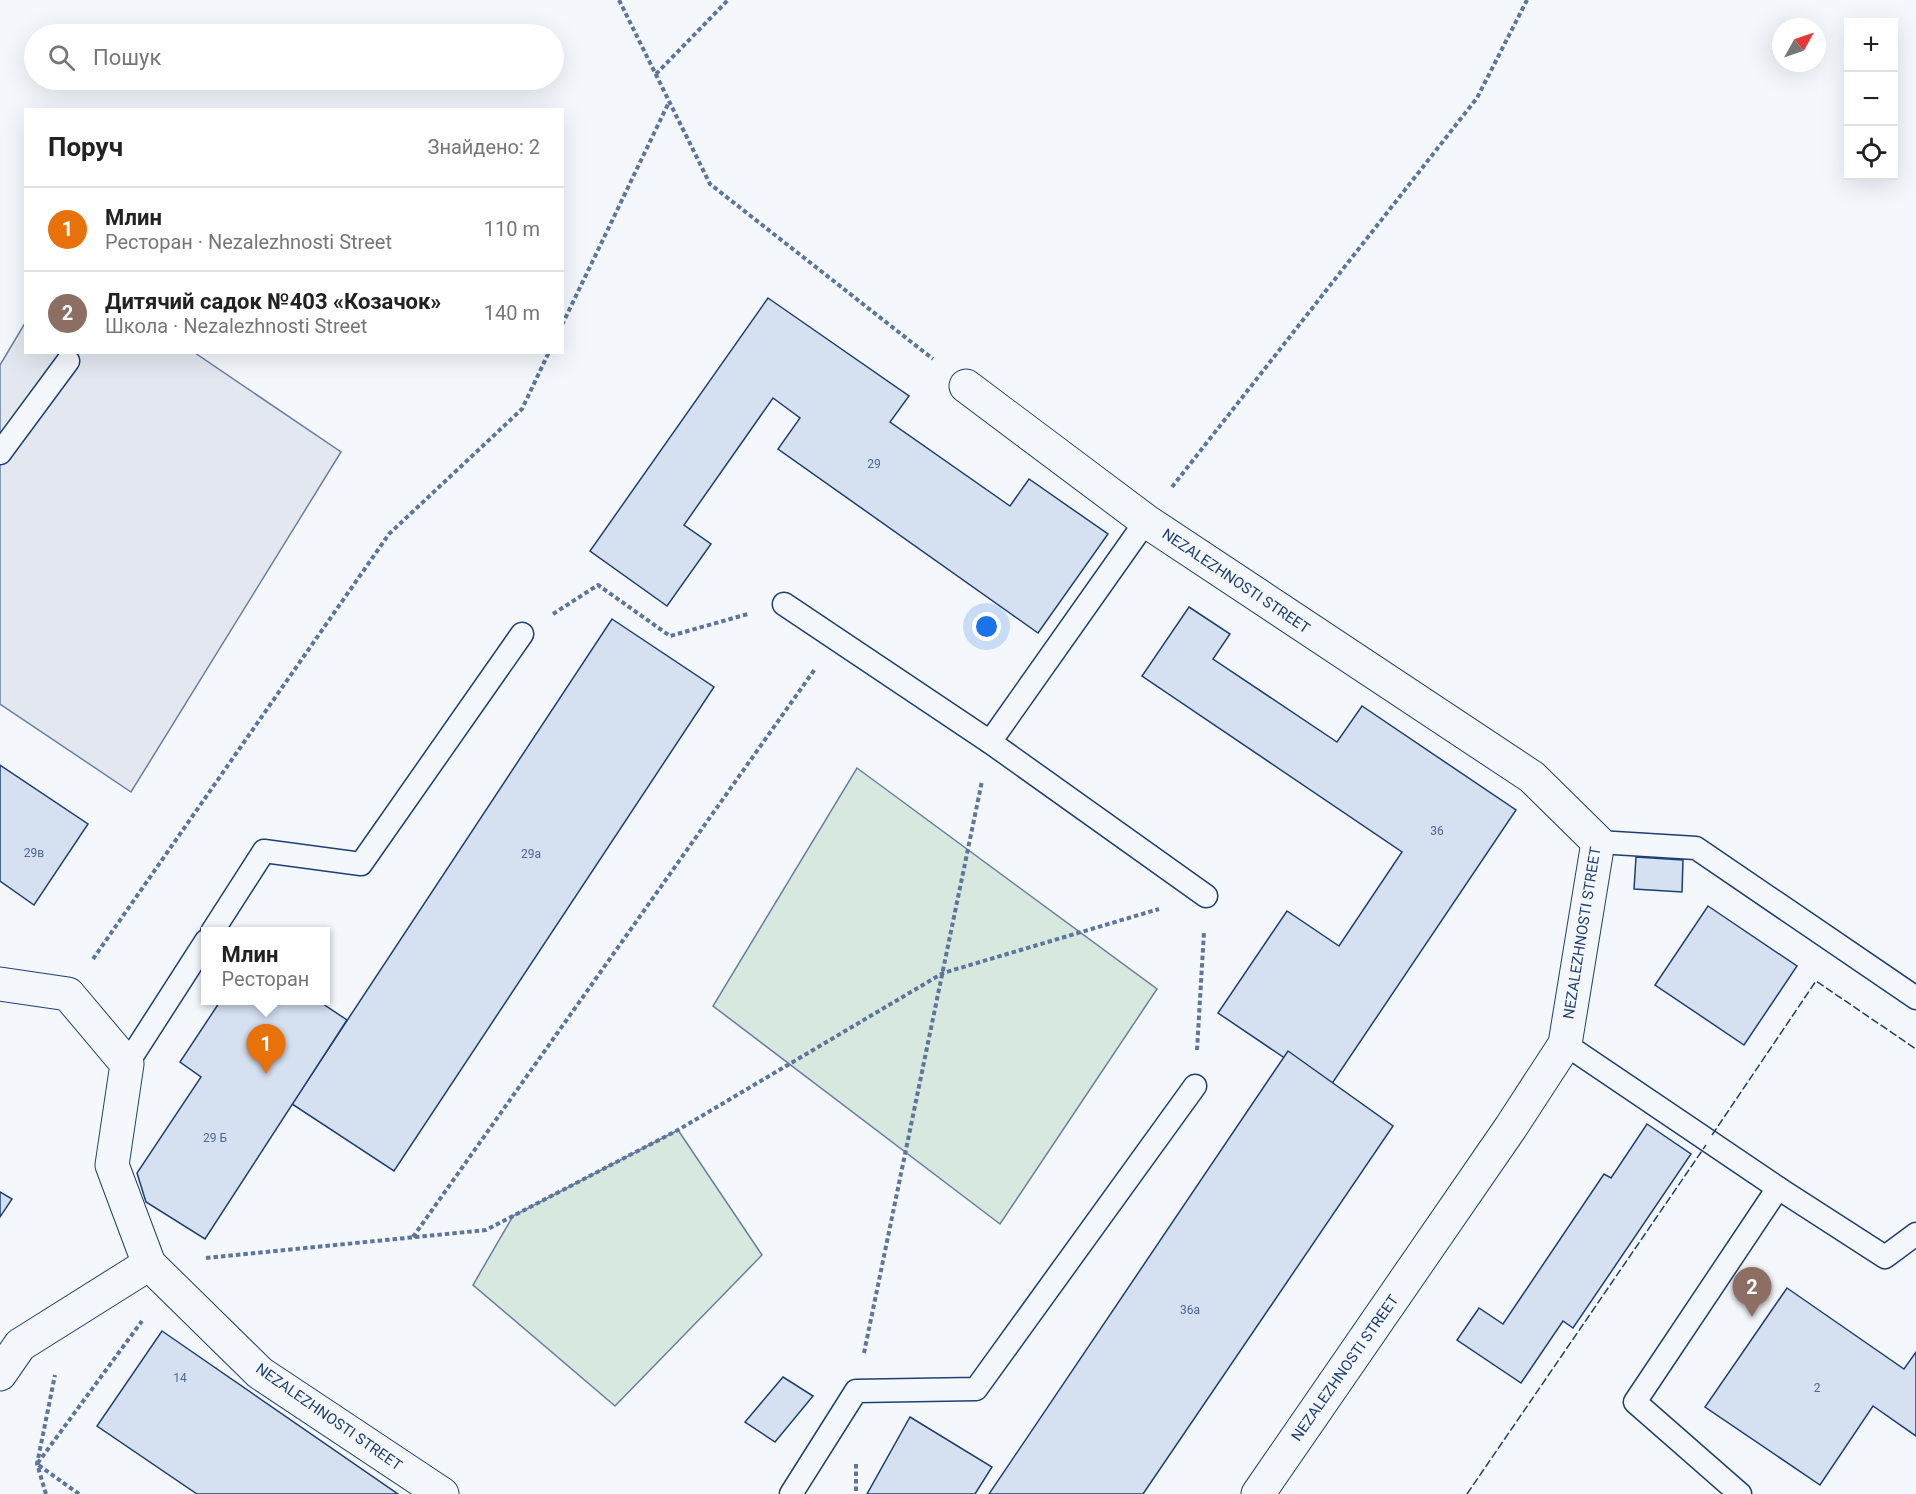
<!DOCTYPE html>
<html lang="uk">
<meta charset="utf-8">
<style>
:root{--surface:#fff;--page:#f6f6f6;--text:#222;--muted:#767676;--line:#e0e0e0;--accent:#2563eb}
body{margin:0;font-family:Roboto,sans-serif;background:var(--page);color:var(--text)}
.controls{position:absolute;right:18px;top:18px;display:grid;overflow:hidden;border-radius:0px;box-shadow:0 6px 24px #0002}
.controls button{width:54px;height:54px;display:grid;place-items:center;padding:0;border:0;border-bottom:2px solid var(--line);background:var(--surface);color:var(--text);font:30px sans-serif}
.compass{position:absolute;left:1772px;top:18px;width:54px;height:54px;border-radius:50%;background:var(--surface);box-shadow:0 6px 24px #0002;rotate:50deg}
.you{position:absolute;left:987px;top:627px;width:21px;height:21px;margin:-15px;border:4px solid #fff;border-radius:50%;background:#1a73e8;box-shadow:0 0 0 9px #1a73e833}
.badge{display:grid;place-items:center;width:39px;height:39px;border-radius:50%;background:var(--accent);color:#fff;font-size:20px;font-weight:700}
.pin{position:absolute;translate:-50% -50px;filter:drop-shadow(0 2px 3px #0008)}
.pin::after{content:'';position:absolute;top:32px;width:21px;height:18px;background:inherit;clip-path:polygon(0 0,100% 0,50% 100%)}
.popup{position:absolute;left:201px;top:927px;width:129px;height:78px;box-sizing:border-box;display:grid;place-content:center;border-radius:0px;background:var(--surface);filter:drop-shadow(0 2px 4px #0005);font-size:20px;white-space:nowrap;color:var(--muted)}
.popup b{font-size:22px;color:var(--text)}
.popup::after{content:'';position:absolute;left:50%;top:100%;margin-left:-12px;border:12px solid transparent;border-top-color:var(--surface)}
.list{margin:0;padding:0;list-style:none}
h2{display:flex;justify-content:space-between;align-items:center;height:78px;margin:0;padding:0 24px;font-size:26px}
h2 small{font-size:20px;font-weight:400;color:var(--muted)}
.list li{display:grid;grid-template-columns:39px 1fr auto;gap:18px;align-items:center;box-sizing:border-box;height:84px;padding:0 24px;border-top:2px solid var(--line)}
.list b{display:block;font-size:22px;white-space:nowrap}
.list p{margin:0;font-size:20px;white-space:nowrap;color:var(--muted)}
.list em{font-size:20px;font-style:normal;color:var(--muted)}
.icon{flex:none;width:33px;height:33px;fill:none;stroke:currentColor;stroke-width:2;stroke-linecap:round;stroke-linejoin:round}
.map{position:relative;flex:none;width:1916px;height:1494px;overflow:hidden}
.search{position:absolute;background:var(--surface);box-shadow:0 6px 24px #0002;left:24px;top:24px;width:540px;height:66px;display:flex;align-items:center;gap:15px;box-sizing:border-box;padding:0 21px;border-radius:33px;color:var(--muted);font-size:22px}
.panel{position:absolute;background:var(--surface);box-shadow:0 6px 24px #0002;left:24px;top:108px;width:540px;height:246px;border-radius:0px}
.map>svg:first-child{display:block}
</style>
<div class="map">
<svg width="1916" height="1494" viewBox="0 0 1916 1494">
<rect width="100%" height="100%" fill="#f4f7fb"/>
<g fill="#d7e8df" stroke="#687fa3" stroke-width="1.5">
<polygon points="857,768 1157,989 1000,1224 713,1006"/>
<polygon points="678,1130 762,1255 615,1406 473,1285 513,1216"/>
</g>
<polygon fill="#e3e8f0" stroke="#687fa3" stroke-width="1.5" points="25,323 26,352 195,353 341,452 131,792 0,704 0,365"/>
<g fill="#d5e0f0" stroke="#1d3f73" stroke-width="1.5">
<polygon points="768,298 909,396 890,422 1010,506 1029,479 1108,534 1038,633 778,449 800,418 773,398 684,525 711,544 667,606 590,551"/>
<polygon points="1189,607 1230,634 1213,659 1337,742 1362,706 1516,810 1329,1088 1218,1013 1287,911 1339,946 1402,852 1142,676"/>
<polygon points="612,619 714,687 394,1171 292,1104"/>
<polygon points="0,765 88,824 34,905 0,881"/>
<polygon points="1636,857 1683,860 1682,892 1634,889"/>
<polygon points="1708,906 1797,966 1744,1045 1655,985"/>
<polygon points="221,1000 317,1000 347,1020 205,1239 146,1202 137,1173 201,1077 180,1062"/>
<polygon points="1288,1051 1393,1126 1143,1494 989,1494"/>
<polygon points="1647,1124 1691,1154 1573,1328 1563,1321 1521,1383 1457,1340 1479,1308 1503,1324 1604,1174 1611,1178"/>
<polygon points="0,1192 12,1199 0,1217"/>
<polygon points="1787,1288 1904,1369 1916,1352 1916,1436 1873,1406 1820,1485 1705,1407"/>
<polygon points="162,1331 398,1494 197,1494 97,1426"/>
<polygon points="783,1377 813,1396 775,1442 745,1422"/>
<polygon points="910,1417 992,1467 975,1494 867,1494"/>
</g>
<g fill="none" stroke-linecap="round" stroke-linejoin="round">
<defs>
<g id="lane">
<polyline points="0,453 68,361"/>
<polyline points="784,604 990,742 1206,896"/>
<polyline points="990,742 1146,521"/>
<polyline points="1598,842 1696,848 1916,998"/>
<polyline points="212,932 264,851 361,864 522,634"/>
<polyline points="1565,1044 1778,1188 1885,1257 1916,1234"/>
<polyline points="127,1064 206,941"/>
<polyline points="791,1494 856,1391 976,1389 1195,1086"/>
<polyline points="1740,1494 1635,1402 1778,1188"/>
</g>
<g id="street">
<polyline points="966,386 1146,521 1532,777 1598,842 1565,1044 1511,1127 1258,1494"/>
<polyline points="0,984 68,994 127,1064 112,1165 149,1264 260,1373 442,1494"/>
<polyline points="0,1374 20,1345 149,1264"/>
</g>
</defs>
<use href="#lane" stroke="#1d3f73" stroke-width="25"/>
<use href="#street" stroke="#1d3f73" stroke-width="35"/>
<g stroke="#5e769c" stroke-width="4" stroke-dasharray="4.5 3" stroke-linecap="butt">
<polyline points="619,0 710,184 933,359"/>
<polyline points="656,74 728,0"/>
<polyline points="562,325 669,102"/>
<polyline points="1172,487 1477,98 1527,0"/>
<polyline points="553,614 598,585 670,636 748,614"/>
<polyline points="93,959 389,534 522,409 549,352"/>
<polyline points="1197,1050 1204,932"/>
<polyline points="413,1237 815,669"/>
<polyline points="206,1258 486,1230 678,1130 943,973 1159,909"/>
<polyline points="864,1353 982,781"/>
<polyline points="856,1464 856,1494"/>
<polyline points="46,1494 37,1464 55,1375"/>
<polyline points="79,1494 37,1464 142,1321"/>
</g>
<use href="#lane" stroke="#f4f7fb" stroke-width="22"/>
<use href="#street" stroke="#f4f7fb" stroke-width="33"/>
<g stroke="#1d3f73" stroke-width="1.5" stroke-dasharray="8 3" stroke-linecap="butt">
<polyline points="1712,1135 1816,981 1916,1049"/>
<polyline points="1467,1494 1706,1145"/>
</g>
</g>
<g text-anchor="middle" dominant-baseline="central" stroke-width="4.5" stroke-linejoin="round" paint-order="stroke">
<g font-size="12" fill="#4b6792">
<text x="874" y="464">29</text>
<text x="1437" y="831">36</text>
<text x="34" y="853">29в</text>
<text x="531" y="854">29а</text>
<text x="215" y="1138">29 Б</text>
<text x="1190" y="1310">36а</text>
<text x="180" y="1378">14</text>
<text x="1817" y="1388">2</text>
</g>
<g font-size="15" fill="#1d3f73" stroke="#f4f7fb">
<text transform="translate(1236 581) rotate(34)">NEZALEZHNOSTI STREET</text>
<text transform="translate(1582 933) rotate(-81)">NEZALEZHNOSTI STREET</text>
<text transform="translate(1345 1368) rotate(-55)">NEZALEZHNOSTI STREET</text>
<text transform="translate(329 1417) rotate(35)">NEZALEZHNOSTI STREET</text>
</g>
</g>
</svg>
<div class="controls">
<button>+</button>
<button>−</button>
<button><svg class="icon" aria-label="locate" viewBox="0 0 24 24"><circle cx="12" cy="12" r="6"/><path d="M12 2v4M12 18v4M2 12h4M18 12h4"/></svg></button>
</div>
<svg class="compass" viewBox="-18 -18 36 36"><path d="M0-13l5 13h-10z" fill="#e53935"/><path d="M0 13l5-13h-10z" fill="#767676"/></svg>
<div class="you"></div>
<div class="pin badge" style="left:266px;top:1074px;background:#e8710a">1</div>
<div class="popup"><b>Млин</b>Ресторан</div>
<div class="pin badge" style="left:1752px;top:1317px;background:#8d6e63">2</div>
<div class="search"><svg class="icon" aria-label="search" viewBox="0 0 24 24"><circle cx="10" cy="10" r="6"/><path d="M15 15l6 6"/></svg>Пошук</div>
<section class="panel">
<h2>Поруч<small>Знайдено: 2</small></h2>
<ul class="list">
<li><span class="badge" style="background:#e8710a">1</span><div><b>Млин</b><p>Ресторан · Nezalezhnosti Street</p></div><em>110 m</em></li>
<li><span class="badge" style="background:#8d6e63">2</span><div><b>Дитячий садок №403 «Козачок»</b><p>Школа · Nezalezhnosti Street</p></div><em>140 m</em></li>
</ul>
</section>
</div>
